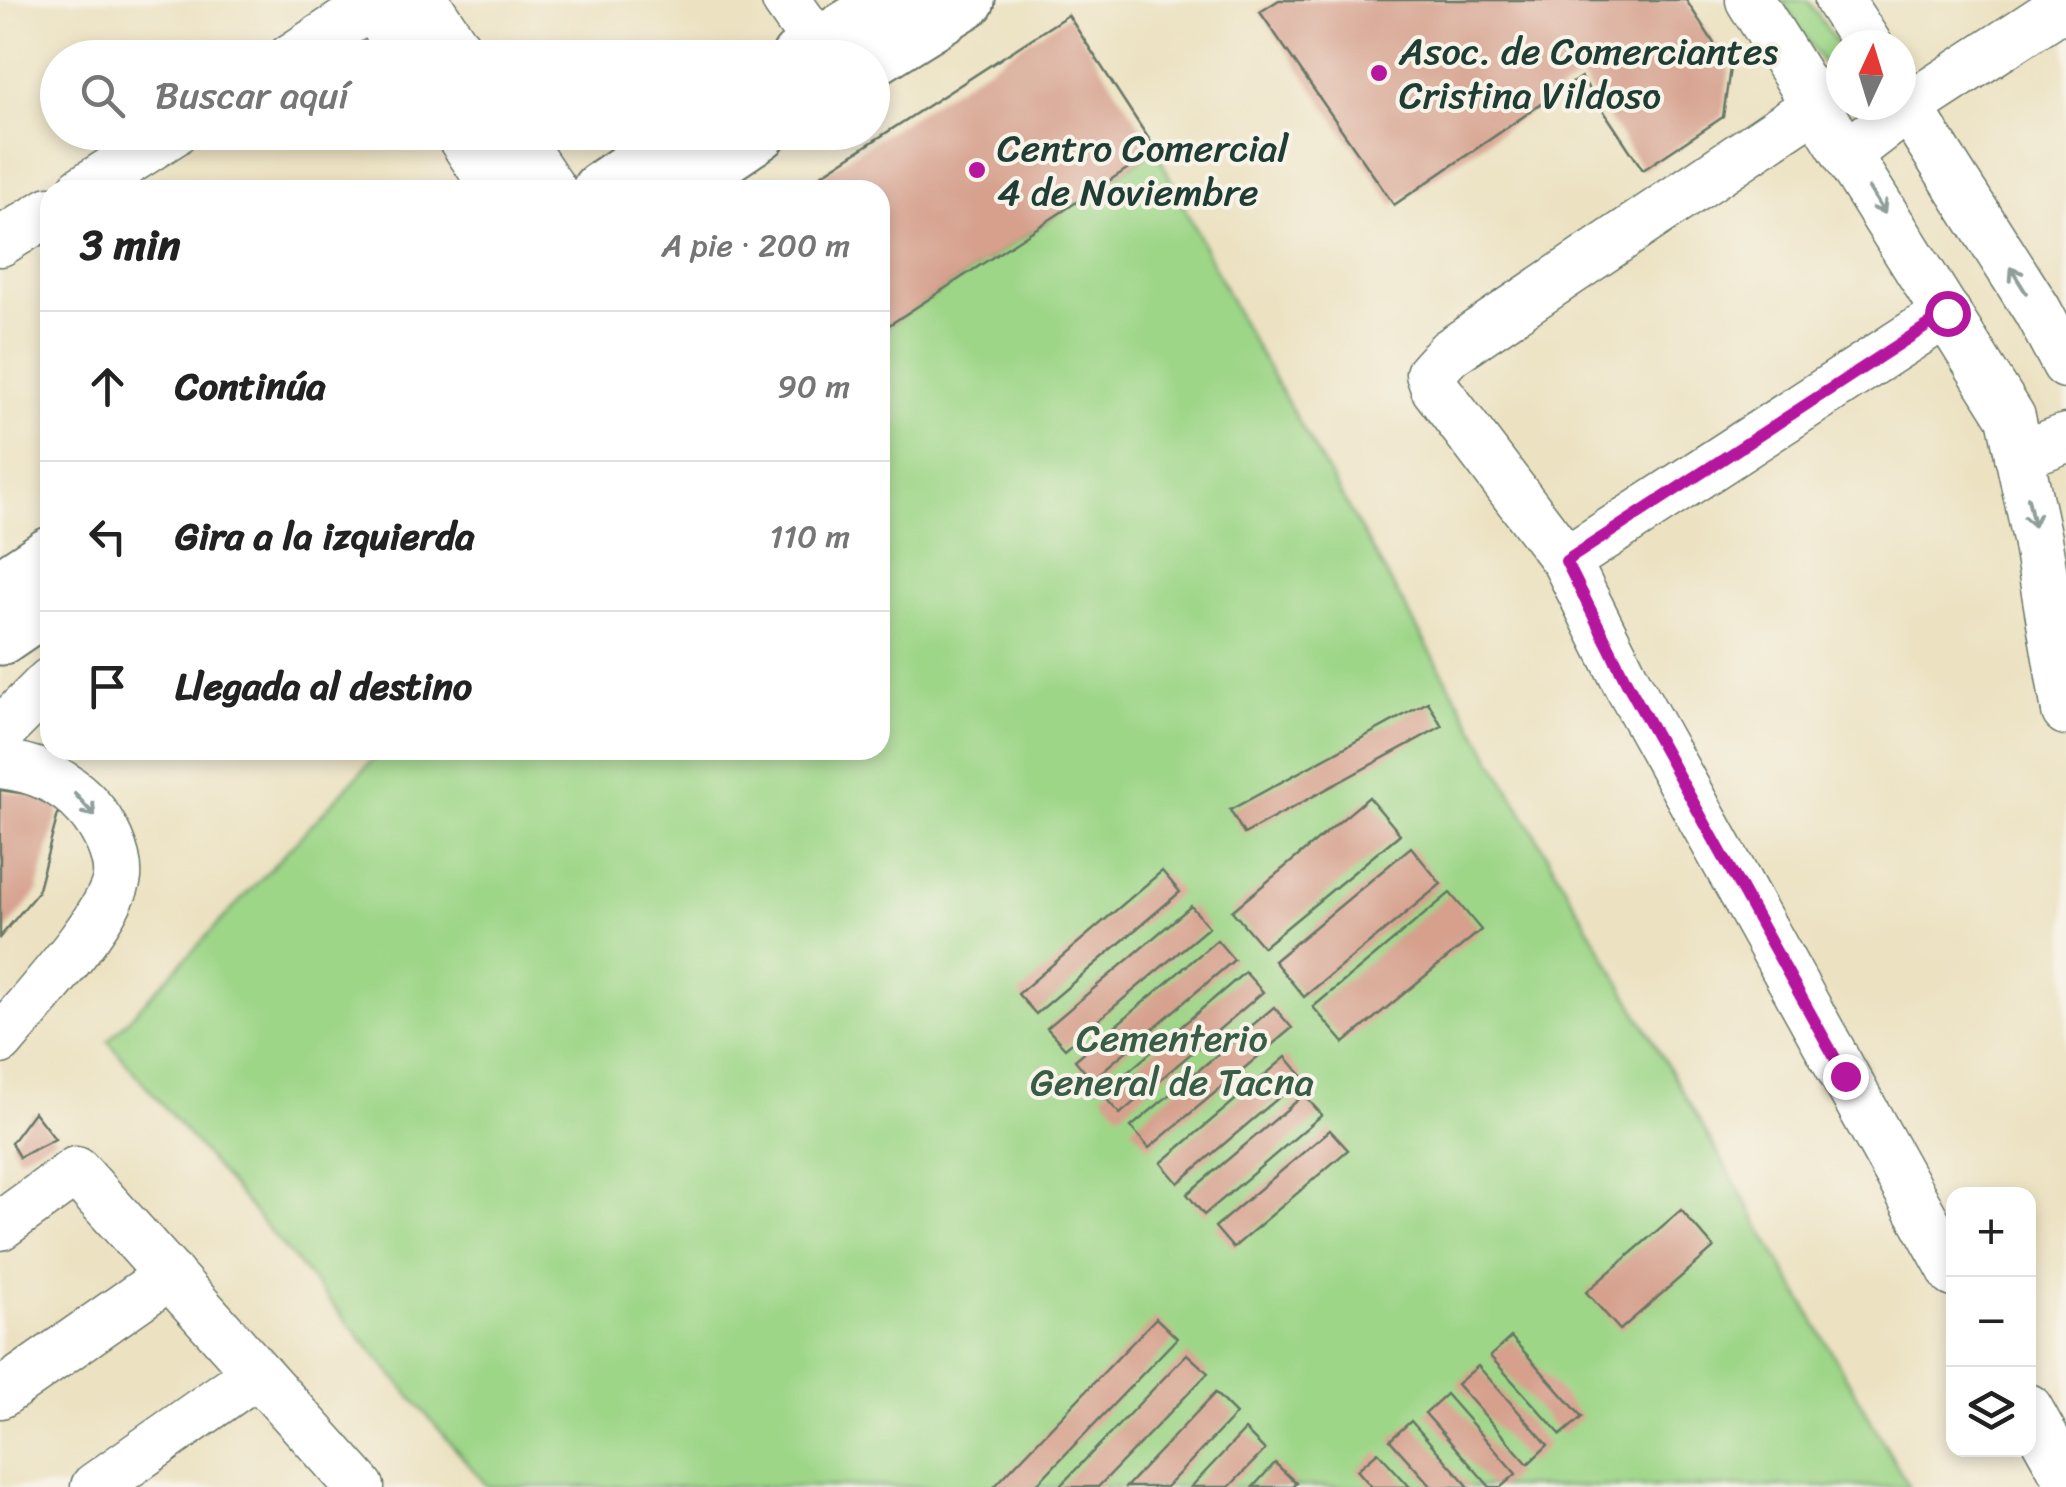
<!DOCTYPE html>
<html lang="es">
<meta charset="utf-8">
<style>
:root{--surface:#fff;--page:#f6f6f6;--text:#222;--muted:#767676;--line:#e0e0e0}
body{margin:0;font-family:Sriracha,sans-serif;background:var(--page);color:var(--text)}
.controls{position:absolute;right:30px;bottom:30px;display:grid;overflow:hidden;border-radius:20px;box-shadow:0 5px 15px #0003}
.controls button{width:90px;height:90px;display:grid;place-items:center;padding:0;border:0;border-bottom:2px solid var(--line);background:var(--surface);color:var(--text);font:50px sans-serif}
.compass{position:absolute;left:1826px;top:30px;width:90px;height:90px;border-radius:50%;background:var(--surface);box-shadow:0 5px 15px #0003;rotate:4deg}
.stop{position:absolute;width:30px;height:30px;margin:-22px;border:8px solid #b5179e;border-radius:50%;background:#fff}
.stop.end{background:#b5179e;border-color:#fff;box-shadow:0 2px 10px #0008}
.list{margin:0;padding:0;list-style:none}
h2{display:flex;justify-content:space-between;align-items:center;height:130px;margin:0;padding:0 40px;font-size:42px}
h2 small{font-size:32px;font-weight:400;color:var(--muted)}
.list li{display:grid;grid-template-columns:65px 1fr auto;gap:30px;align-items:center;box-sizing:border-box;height:150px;padding:0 40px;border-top:2px solid var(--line)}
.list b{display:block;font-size:38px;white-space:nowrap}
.list em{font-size:32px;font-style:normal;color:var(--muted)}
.icon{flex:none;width:55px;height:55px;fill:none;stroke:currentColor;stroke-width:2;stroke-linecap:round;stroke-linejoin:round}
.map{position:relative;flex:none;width:2066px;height:1487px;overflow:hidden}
.search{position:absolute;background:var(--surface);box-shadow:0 5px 15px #0003;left:40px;top:40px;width:850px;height:110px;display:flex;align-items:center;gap:25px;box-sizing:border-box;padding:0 35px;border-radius:55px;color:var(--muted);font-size:38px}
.panel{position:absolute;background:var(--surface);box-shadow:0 5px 15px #0003;left:40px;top:180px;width:850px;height:580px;border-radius:30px}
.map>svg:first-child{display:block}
</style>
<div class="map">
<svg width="2066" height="1487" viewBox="0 0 2066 1487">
<rect width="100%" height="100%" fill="#f7f3e8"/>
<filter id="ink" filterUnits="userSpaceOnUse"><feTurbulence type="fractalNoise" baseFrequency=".01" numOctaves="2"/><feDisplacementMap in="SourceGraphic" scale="20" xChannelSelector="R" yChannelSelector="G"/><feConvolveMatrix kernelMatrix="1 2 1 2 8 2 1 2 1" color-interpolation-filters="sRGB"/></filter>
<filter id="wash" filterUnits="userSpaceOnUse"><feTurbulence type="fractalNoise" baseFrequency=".0048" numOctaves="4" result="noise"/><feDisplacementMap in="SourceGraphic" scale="40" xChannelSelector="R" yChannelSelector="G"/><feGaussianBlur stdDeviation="2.25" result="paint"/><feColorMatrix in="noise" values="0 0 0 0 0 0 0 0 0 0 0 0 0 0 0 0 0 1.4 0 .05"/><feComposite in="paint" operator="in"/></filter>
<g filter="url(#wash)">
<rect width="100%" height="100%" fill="#ece2c2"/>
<g fill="#9ed688" stroke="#5e8a5e" stroke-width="2.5">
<polygon points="1781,0 1808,0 1841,50 1841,91"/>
<polygon points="1156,150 1240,319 1909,1487 488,1487 108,1041 382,750 880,750 880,331"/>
</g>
<g id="blocks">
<g fill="#d6a08d">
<polygon points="1279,0 1686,0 1730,68 1723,117 1643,170 1581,77 1394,205 1260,12"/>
<polygon points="1068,15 1156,150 880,331 880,190 798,190"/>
<polygon points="1428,702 1442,726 1244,834 1230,810"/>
<polygon points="0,790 62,799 37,893 0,937"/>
<polygon points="1369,797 1400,834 1263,947 1232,911"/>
<polygon points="1411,847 1441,884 1304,997 1274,961"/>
<polygon points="1162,871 1180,892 1036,1014 1018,994"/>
<polygon points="1450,893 1481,930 1344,1043 1313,1007"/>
<polygon points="1191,906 1209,927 1065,1048 1047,1028"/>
<polygon points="1217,940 1234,960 1092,1080 1075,1060"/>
<polygon points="1245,972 1263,992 1120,1114 1102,1094"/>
<polygon points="1274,1007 1292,1028 1149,1148 1131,1127"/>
<polygon points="1286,1057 1303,1077 1178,1183 1161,1163"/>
<polygon points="1304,1095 1322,1115 1204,1215 1187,1194"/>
<polygon points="34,1112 55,1139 19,1157 11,1143"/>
<polygon points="1330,1130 1348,1150 1233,1248 1215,1227"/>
<polygon points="1681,1210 1714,1248 1620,1330 1586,1292"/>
<polygon points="1156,1318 1177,1338 1034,1487 994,1487"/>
<polygon points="1511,1337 1582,1417 1561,1435 1490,1356"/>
<polygon points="1187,1354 1208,1373 1098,1487 1059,1487"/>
<polygon points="1478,1366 1548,1445 1528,1464 1457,1384"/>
<polygon points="1215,1393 1236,1414 1166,1487 1126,1487"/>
<polygon points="1446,1394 1516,1474 1501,1487 1490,1487 1425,1413"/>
<polygon points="1411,1421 1469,1487 1432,1487 1390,1440"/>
<polygon points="1245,1430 1265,1450 1229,1487 1191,1487"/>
<polygon points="1378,1452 1410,1487 1372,1487 1357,1470"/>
<polygon points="1275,1463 1296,1483 1292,1487 1253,1487"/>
</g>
</g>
</g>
<g filter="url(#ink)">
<use href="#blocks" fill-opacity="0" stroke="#677766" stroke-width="2.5"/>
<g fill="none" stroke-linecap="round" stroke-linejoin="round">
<defs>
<g id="minor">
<polyline points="369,0 407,58"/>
<polyline points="424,0 463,58"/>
<polyline points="786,0 827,58"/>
<polyline points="1750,0 2011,417 2037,539 2066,711"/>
<polyline points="1839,0 1868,45"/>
<polyline points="291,58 380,0"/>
<polyline points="1901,96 2037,310 2066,364"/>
<polyline points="1818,104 1449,353 1430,374 1435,388 1566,561 1627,683 1954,1273"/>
<polyline points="458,132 496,190"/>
<polyline points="513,132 552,190"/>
<polyline points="1848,153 1908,107 2066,4"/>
<polyline points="82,190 173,132"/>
<polyline points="0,242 50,211"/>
<polyline points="2019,456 2066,438"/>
<polyline points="1566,561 1947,313"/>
<polyline points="0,732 50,682"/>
<path d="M0 764C35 768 64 780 88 807 103 824 119 854 117 877 112 916 27 1007 0 1040"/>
<polyline points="0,1226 76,1171 360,1487"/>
<polyline points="0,1394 170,1275"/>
<polyline points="2028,1408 2066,1476"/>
<polyline points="95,1487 257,1373"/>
</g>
<g id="highway">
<polyline points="799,58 893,0"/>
<polyline points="872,59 967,0"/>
<polyline points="600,190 686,132"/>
<polyline points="674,190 760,132"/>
<polyline points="0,588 50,555"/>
<polyline points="0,637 50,603"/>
</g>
</defs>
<use href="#minor" stroke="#677766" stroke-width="51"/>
<use href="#highway" stroke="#677766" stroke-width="59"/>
<use href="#minor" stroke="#fff" stroke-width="48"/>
<use href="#highway" stroke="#fff" stroke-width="55"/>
</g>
<defs><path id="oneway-shaft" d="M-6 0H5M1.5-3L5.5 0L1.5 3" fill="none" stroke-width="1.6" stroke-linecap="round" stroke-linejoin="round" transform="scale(2.5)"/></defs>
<g stroke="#8f9e9a">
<use href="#oneway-shaft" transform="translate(1877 201) rotate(58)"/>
<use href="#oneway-shaft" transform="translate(2018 280) rotate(-122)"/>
<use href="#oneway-shaft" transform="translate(2031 512) rotate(78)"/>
<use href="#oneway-shaft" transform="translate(85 805) rotate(48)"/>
</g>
</g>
<g fill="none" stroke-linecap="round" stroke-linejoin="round" filter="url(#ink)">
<polyline stroke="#b5179e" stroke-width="12" points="1845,1076 1627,683 1566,561 1947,313"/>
</g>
<g fill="#b5179e" stroke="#f7f3e8" stroke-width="4">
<circle cx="1379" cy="73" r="10"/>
<circle cx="977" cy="170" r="10"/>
</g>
<g text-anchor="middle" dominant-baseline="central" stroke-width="8" stroke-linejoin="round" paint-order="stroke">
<g font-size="38" fill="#1f3d34" stroke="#f7f3e8" text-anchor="start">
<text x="1399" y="51">Asoc. de Comerciantes<tspan x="1399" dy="44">Cristina Vildoso</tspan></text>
<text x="997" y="148">Centro Comercial<tspan x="997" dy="44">4 de Noviembre</tspan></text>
</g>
<g font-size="38" fill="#385c45" stroke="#f7f3e8">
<text x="1172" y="1038">Cementerio<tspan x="1172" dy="44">General de Tacna</tspan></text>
</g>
</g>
</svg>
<div class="controls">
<button>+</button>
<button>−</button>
<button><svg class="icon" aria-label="layers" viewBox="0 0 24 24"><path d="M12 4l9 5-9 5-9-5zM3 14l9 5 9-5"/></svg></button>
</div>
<svg class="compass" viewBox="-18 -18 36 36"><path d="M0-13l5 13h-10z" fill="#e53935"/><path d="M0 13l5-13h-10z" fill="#767676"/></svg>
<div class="stop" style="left:1947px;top:313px"></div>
<div class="stop end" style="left:1845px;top:1076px"></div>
<div class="search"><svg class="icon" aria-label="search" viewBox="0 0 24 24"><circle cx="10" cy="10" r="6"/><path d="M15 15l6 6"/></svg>Buscar aquí</div>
<section class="panel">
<h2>3 min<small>A pie · 200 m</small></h2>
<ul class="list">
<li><svg class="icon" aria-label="ahead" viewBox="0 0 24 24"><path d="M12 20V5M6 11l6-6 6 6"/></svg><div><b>Continúa</b></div><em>90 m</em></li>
<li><svg class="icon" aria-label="left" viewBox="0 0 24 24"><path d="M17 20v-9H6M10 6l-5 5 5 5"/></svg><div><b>Gira a la izquierda</b></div><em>110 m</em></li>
<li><svg class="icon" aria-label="arrive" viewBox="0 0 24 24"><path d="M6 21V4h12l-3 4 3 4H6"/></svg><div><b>Llegada al destino</b></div></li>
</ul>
</section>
</div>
